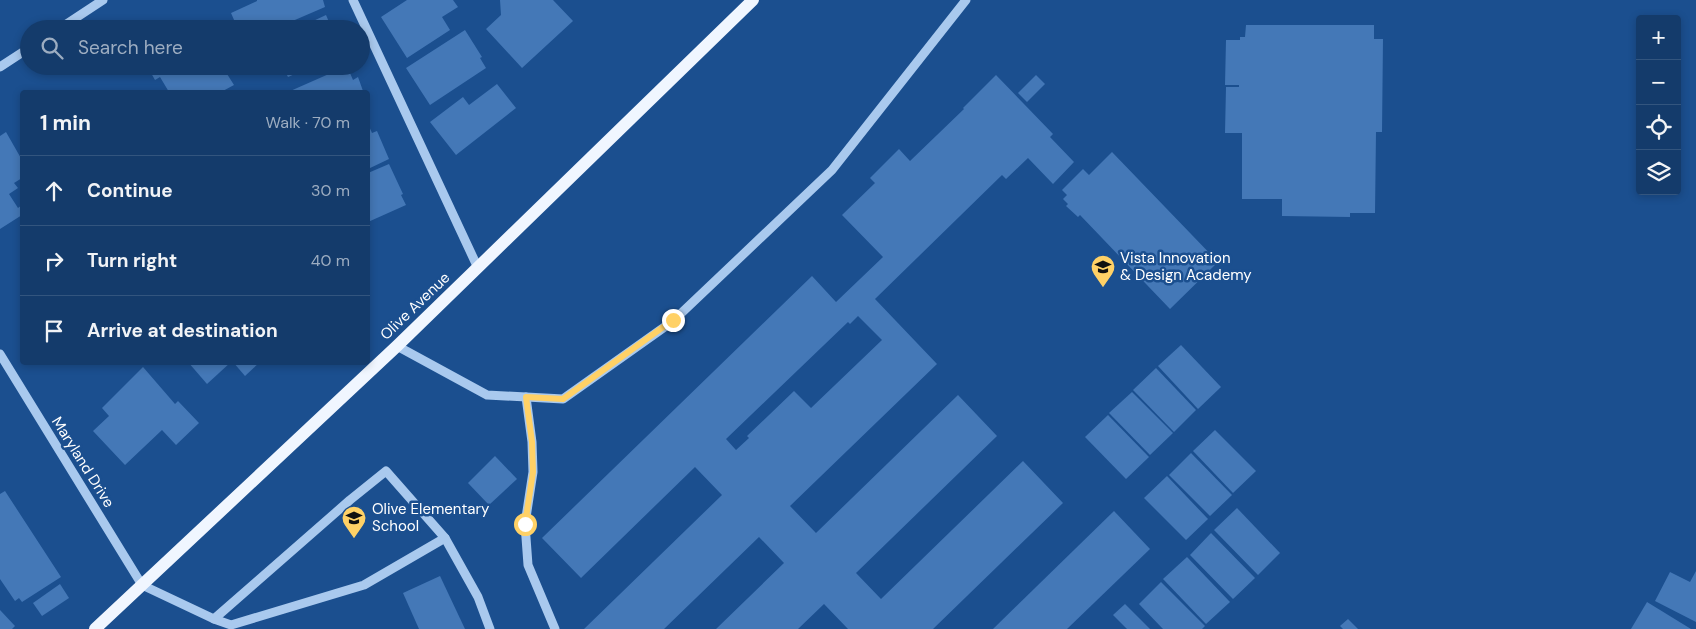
<!DOCTYPE html>
<meta charset="utf-8">
<style>
:root{--surface:#143b6b;--page:#1d4271;--text:#f1f3f6;--muted:#9dadc1;--line:#33557e}
body{margin:0;font-family:"DM Sans",sans-serif;background:var(--page);color:var(--text)}
.controls{position:absolute;right:15px;top:15px;display:grid;overflow:hidden;border-radius:5px;box-shadow:0 2px 8px #0003}
.controls button{width:45px;height:45px;display:grid;place-items:center;padding:0;border:0;border-bottom:1px solid var(--line);background:var(--surface);color:var(--text);font:25px sans-serif}
.stop{position:absolute;width:15px;height:15px;margin:-11px;border:4px solid #ffd166;border-radius:50%;background:#fff}
.stop.end{background:#ffd166;border-color:#fff;box-shadow:0 1px 5px #0008}
.list{margin:0;padding:0;list-style:none}
h2{display:flex;justify-content:space-between;align-items:center;height:65px;margin:0;padding:0 20px;font-size:21px}
h2 small{font-size:16px;font-weight:400;color:var(--muted)}
.list li{display:grid;grid-template-columns:32px 1fr auto;gap:15px;align-items:center;box-sizing:border-box;height:70px;padding:0 20px;border-top:1px solid var(--line)}
.list b{display:block;font-size:19px;white-space:nowrap}
.list em{font-size:16px;font-style:normal;color:var(--muted)}
.icon{flex:none;width:28px;height:28px;fill:none;stroke:currentColor;stroke-width:2;stroke-linecap:round;stroke-linejoin:round}
.map{position:relative;flex:none;width:1696px;height:629px;overflow:hidden}
.search{position:absolute;background:var(--surface);box-shadow:0 2px 8px #0003;left:20px;top:20px;width:350px;height:55px;display:flex;align-items:center;gap:12px;box-sizing:border-box;padding:0 18px;border-radius:28px;color:var(--muted);font-size:19px}
.panel{position:absolute;background:var(--surface);box-shadow:0 2px 8px #0003;left:20px;top:90px;width:350px;height:275px;border-radius:5px}
.map>svg:first-child{display:block}
</style>
<div class="map">
<svg width="1696" height="629" viewBox="0 0 1696 629">
<rect width="100%" height="100%" fill="#1b4f8f"/>
<g fill="#4478b7" fill-rule="evenodd">
<polygon points="257,0 323,0 325,7 274,29 248,29 248,27 238,29 231,13 257,1"/>
<polygon points="407,0 453,0 458,7 442,17 450,30 407,58 381,17"/>
<polygon points="500,0 553,0 573,21 522,68 486,29 501,15"/>
<polygon points="326,15 332,29 296,29"/>
<polygon points="1246,25 1374,25 1374,39 1383,39 1382,132 1376,132 1375,213 1350,213 1350,217 1282,216 1282,199 1242,199 1242,133 1225,133 1226,87 1239,87 1239,85 1225,85 1226,40 1240,40 1240,37 1245,37"/>
<polygon points="465,30 482,57 480,58 486,68 430,105 406,68"/>
<polygon points="147,66 222,66 234,85 221,92 169,92 160,77 155,80"/>
<polygon points="268,66 313,66 288,77 283,67 271,73"/>
<polygon points="347,66 353,80 358,77 363,91 288,92"/>
<path d="M996 75 1053 134 1050 137 1074 162 1053 184 1028 158 1006 179 1002 175 875 299 937 364 790 506 816 533 958 395 997 436 856 573 881 599 1023 461 1063 503 933 629H848L824 604 798 629H716L784 563 759 537 664 629H584L722 495 695 467 581 578 542 538 812 276 836 302 883 257 842 215 875 183 870 178 899 149 910 161 964 109 963 108ZM858 316 882 340 811 408 794 391 747 436 749 438 736 450 726 439 848 322 850 324Z"/>
<polygon points="1036,75 1045,84 1027,102 1018,93"/>
<polygon points="497,84 516,108 456,155 430,122 463,97 469,105"/>
<polygon points="368,124 372,133 377,131 389,159 368,169"/>
<polygon points="6,132 22,160 22,178 14,183 18,188 9,194 18,208 22,205 22,215 0,229 0,136"/>
<polygon points="1112,152 1218,262 1170,309 1080,215 1078,217 1066,206 1068,204 1063,199 1067,195 1062,190 1083,169 1089,175"/>
<polygon points="389,164 403,194 401,195 406,205 368,222 368,173"/>
<polygon points="1181,345 1221,387 1198,409 1158,366"/>
<polygon points="188,362 231,362 207,384"/>
<polygon points="233,362 260,362 245,376"/>
<polygon points="143,367 175,404 178,401 199,423 176,445 162,430 125,465 93,431 109,416 102,408"/>
<polygon points="1156,368 1196,410 1174,432 1133,390"/>
<polygon points="1132,392 1173,433 1150,455 1109,413"/>
<polygon points="1108,415 1149,457 1126,479 1085,437"/>
<polygon points="1215,430 1256,471 1233,493 1193,451"/>
<polygon points="1191,453 1232,495 1210,516 1169,475"/>
<polygon points="495,456 517,479 489,505 468,483"/>
<polygon points="1167,476 1208,519 1186,540 1144,498"/>
<polygon points="5,491 61,577 22,602 19,598 15,601 0,579 0,494"/>
<polygon points="1237,508 1280,553 1258,575 1214,530"/>
<polygon points="1114,511 1150,549 1067,629 993,629"/>
<polygon points="1211,533 1255,578 1233,599 1190,555"/>
<polygon points="1187,557 1230,602 1206,624 1163,579"/>
<polygon points="1696,571 1696,622 1655,601 1670,572 1690,582"/>
<polygon points="440,576 465,629 419,629 403,593"/>
<polygon points="1161,582 1205,626 1202,629 1163,629 1139,604"/>
<polygon points="60,584 69,598 42,616 33,603"/>
<polygon points="1647,602 1691,629 1631,629"/>
<polygon points="1125,604 1150,629 1127,629 1113,615"/>
<polygon points="0,610 15,626 12,629 0,629"/>
<polygon points="1348,619 1358,629 1343,629 1340,626"/>
</g>
<g fill="none" stroke-linecap="round" stroke-linejoin="round">
<g stroke="#a9c9ee" stroke-width="9">
<polyline points="353,0 478,268"/>
<polyline points="59,29 103,0"/>
<polyline points="0,67 29,48"/>
<polyline points="397,346 487,395 563,399 673,321 832,170 966,0"/>
<polyline points="0,354 142,585 214,619 231,625 364,585 445,538"/>
<polyline points="526,397 532,442 533,472 525,524 528,565 555,629"/>
<polyline points="214,619 350,500 386,471 445,538 478,597 490,629"/>
</g>
<polyline stroke="#f0f6ff" stroke-width="12" points="95,629 397,346 753,0"/>
</g>
<g fill="none" stroke-linecap="round" stroke-linejoin="round">
<polyline stroke="#ffd166" stroke-width="6" points="525,524 533,472 532,442 526,397 563,399 673,320"/>
</g>
<defs>
<symbol id="school-pin" viewBox="-11 -11 22 30"><path d="M0 17L-7.5 6A9.5 9.5 0 1 1 7.5 6Z" fill="#ffd166" stroke="#1b4f8f"/><path d="M0-5L7-2L0 1L-7-2ZM-4 1L0 2.5L4 1V4Q0 6-4 4Z" fill="#111"/></symbol>
</defs>
<g fill-rule="evenodd">
<use href="#school-pin" x="1089" y="253" width="28" height="38"/>
<use href="#school-pin" x="340" y="504" width="28" height="38"/>
</g>
<g text-anchor="middle" dominant-baseline="central" stroke-width="5" stroke-linejoin="round" paint-order="stroke">
<g font-size="15" fill="#fff" stroke="#1b4f8f" text-anchor="start">
<text x="1120" y="258">Vista Innovation<tspan x="1120" dy="17">&amp; Design Academy</tspan></text>
<text x="372" y="509">Olive Elementary<tspan x="372" dy="17">School</tspan></text>
</g>
<g font-size="15" fill="#fff" stroke="#1b4f8f">
<text transform="translate(415 306) rotate(-44)">Olive Avenue</text>
<text transform="translate(83 462) rotate(58)">Maryland Drive</text>
</g>
</g>
</svg>
<div class="controls">
<button>+</button>
<button>−</button>
<button><svg class="icon" aria-label="locate" viewBox="0 0 24 24"><circle cx="12" cy="12" r="6"/><path d="M12 2v4M12 18v4M2 12h4M18 12h4"/></svg></button>
<button><svg class="icon" aria-label="layers" viewBox="0 0 24 24"><path d="M12 4l9 5-9 5-9-5zM3 14l9 5 9-5"/></svg></button>
</div>
<div class="stop" style="left:525px;top:524px"></div>
<div class="stop end" style="left:673px;top:320px"></div>
<div class="search"><svg class="icon" aria-label="search" viewBox="0 0 24 24"><circle cx="10" cy="10" r="6"/><path d="M15 15l6 6"/></svg>Search here</div>
<section class="panel">
<h2>1 min<small>Walk · 70 m</small></h2>
<ul class="list">
<li><svg class="icon" aria-label="ahead" viewBox="0 0 24 24"><path d="M12 20V5M6 11l6-6 6 6"/></svg><div><b>Continue</b></div><em>30 m</em></li>
<li><svg class="icon" aria-label="right" viewBox="0 0 24 24"><path d="M7 20v-9h11M14 6l5 5-5 5"/></svg><div><b>Turn right</b></div><em>40 m</em></li>
<li><svg class="icon" aria-label="arrive" viewBox="0 0 24 24"><path d="M6 21V4h12l-3 4 3 4H6"/></svg><div><b>Arrive at destination</b></div></li>
</ul>
</section>
</div>
